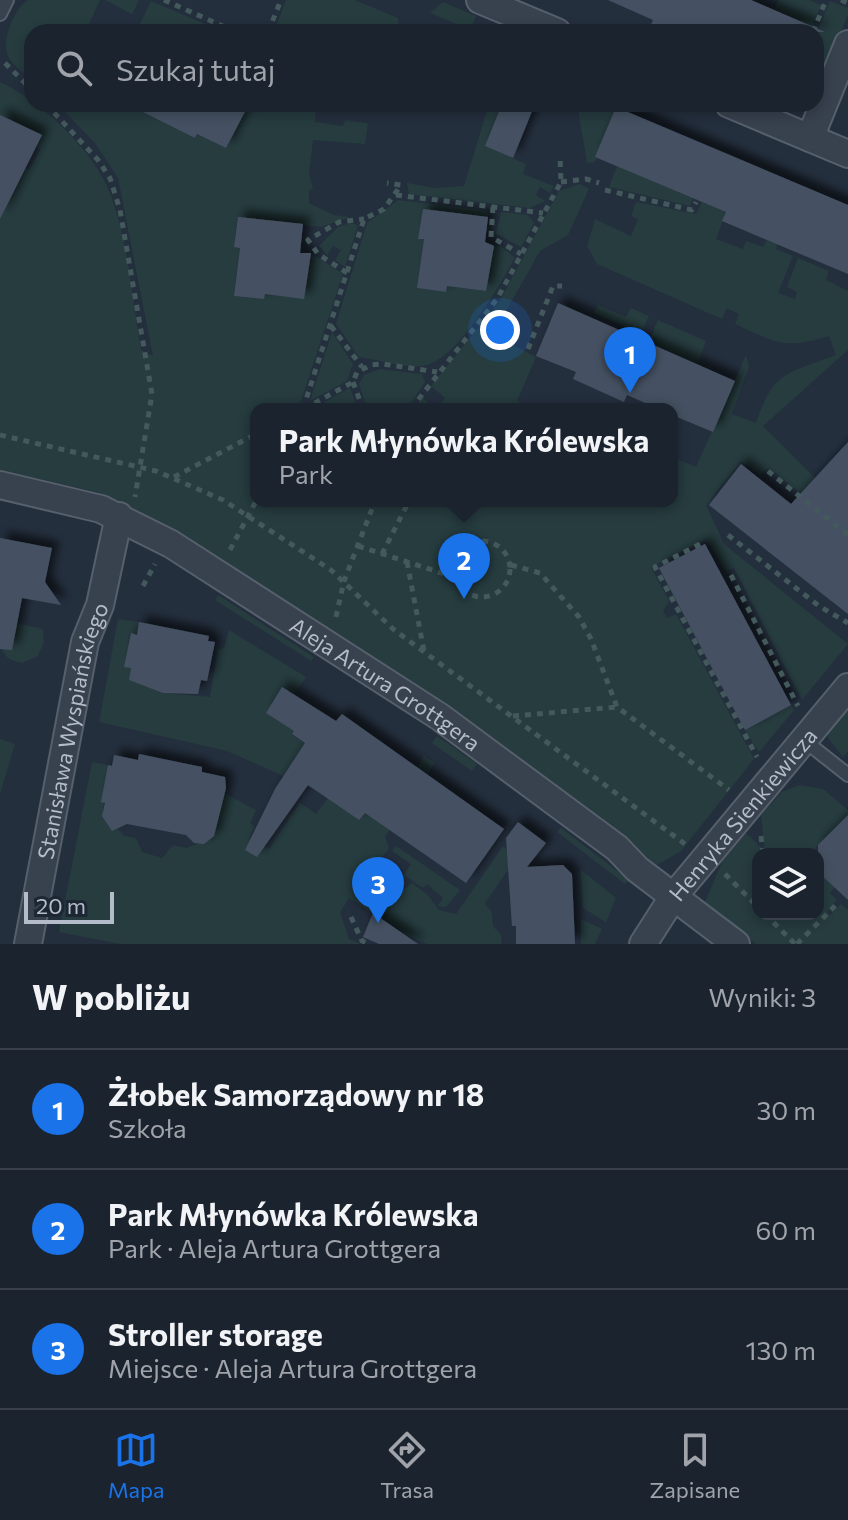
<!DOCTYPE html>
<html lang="pl">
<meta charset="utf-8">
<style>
:root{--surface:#1b232e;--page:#282f3a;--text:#f1f3f6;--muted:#a0a4aa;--line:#39404a;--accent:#1a73e8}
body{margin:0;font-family:Commissioner,sans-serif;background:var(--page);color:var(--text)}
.controls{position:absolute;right:24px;bottom:24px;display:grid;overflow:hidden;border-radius:16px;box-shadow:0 4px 12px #0003}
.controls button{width:72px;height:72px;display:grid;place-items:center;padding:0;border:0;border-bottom:2px solid var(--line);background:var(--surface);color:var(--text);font:40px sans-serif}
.scale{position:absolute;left:24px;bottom:20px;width:90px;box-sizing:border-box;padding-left:8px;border:4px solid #b4bcc9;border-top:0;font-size:22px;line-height:28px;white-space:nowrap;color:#b4bcc9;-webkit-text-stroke:6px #1d2633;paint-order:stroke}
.you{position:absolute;left:500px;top:330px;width:28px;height:28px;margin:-20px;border:6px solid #fff;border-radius:50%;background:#1a73e8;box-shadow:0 0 0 12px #1a73e833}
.badge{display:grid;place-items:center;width:52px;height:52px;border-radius:50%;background:var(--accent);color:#fff;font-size:26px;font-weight:700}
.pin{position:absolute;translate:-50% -66px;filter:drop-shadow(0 2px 4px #0008)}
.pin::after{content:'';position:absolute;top:42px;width:28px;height:24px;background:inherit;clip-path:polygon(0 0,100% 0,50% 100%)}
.popup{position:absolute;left:250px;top:403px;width:428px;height:104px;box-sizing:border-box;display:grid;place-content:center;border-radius:16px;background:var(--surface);filter:drop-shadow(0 2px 6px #0005);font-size:26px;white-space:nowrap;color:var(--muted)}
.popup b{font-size:30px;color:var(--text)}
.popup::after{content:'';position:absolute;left:50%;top:100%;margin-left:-16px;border:16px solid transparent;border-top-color:var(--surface)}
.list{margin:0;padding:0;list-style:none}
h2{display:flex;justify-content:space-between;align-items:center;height:104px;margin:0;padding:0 32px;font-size:34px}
h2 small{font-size:26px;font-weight:400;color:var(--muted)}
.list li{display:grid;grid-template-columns:52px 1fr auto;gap:24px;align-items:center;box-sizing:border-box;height:120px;padding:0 32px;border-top:2px solid var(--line)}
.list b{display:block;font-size:30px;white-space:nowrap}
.list p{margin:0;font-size:26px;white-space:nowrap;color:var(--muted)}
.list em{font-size:26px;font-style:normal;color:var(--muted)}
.icon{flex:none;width:44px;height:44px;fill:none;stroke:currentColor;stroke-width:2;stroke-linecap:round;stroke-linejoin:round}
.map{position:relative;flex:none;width:848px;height:944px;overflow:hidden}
.search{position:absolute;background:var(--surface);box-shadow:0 4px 12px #0003;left:24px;right:24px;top:24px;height:88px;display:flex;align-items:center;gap:20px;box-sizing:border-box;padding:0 28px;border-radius:24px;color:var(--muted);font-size:30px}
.sheet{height:464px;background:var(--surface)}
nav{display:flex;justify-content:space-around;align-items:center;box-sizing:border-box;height:112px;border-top:2px solid var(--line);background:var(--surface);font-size:22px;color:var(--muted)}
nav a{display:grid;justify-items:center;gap:4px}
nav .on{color:var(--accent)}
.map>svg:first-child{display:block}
</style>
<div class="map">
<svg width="848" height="944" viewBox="0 0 848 944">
<defs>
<filter id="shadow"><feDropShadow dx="7" dy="-7" stdDeviation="4" flood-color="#0009"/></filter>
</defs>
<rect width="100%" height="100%" fill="#242f3e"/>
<g fill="#263c3f">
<path d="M28 0H100L86 30 89 32H32V80C25 74 14 66 9 58 0 42 14 8 28 0Z"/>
<polygon points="105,0 139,0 132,14"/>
<polygon points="286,0 355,0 398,18 399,32 274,32"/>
<polygon points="778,0 809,0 821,5 810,32 797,32 801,21 774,9"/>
<polygon points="151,1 221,31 156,32 140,24"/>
<polygon points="830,1 848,8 848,15 817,87 816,35"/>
<polygon points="443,2 476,16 470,30 430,13"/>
<path d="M0 82C38 99 94 150 110 193 128 241 132 299 141 350L153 356 118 178 95 143 57 104H147L195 138 197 134 226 148 249 104H316L315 122 343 126 345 120 368 123 365 144 313 140 309 174 313 188 309 191V203L334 215 350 217 321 227 238 218 234 246 240 248 234 296 263 299 265 294 304 298 311 253 343 274 300 404 313 408 350 388 358 409H256V501H672V457L696 467 746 355 749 367 732 414 756 423C774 370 786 374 836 355L829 336C783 350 777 343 735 324L739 314 727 308 722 319 597 264 587 246 595 219 631 236 638 219 631 216 636 202 696 214 702 202 726 212 716 239 743 249 746 241 763 247 767 240 777 244 776 249 793 256 778 293 795 299 797 292 787 287 798 258 829 271 826 280 848 291V350L763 426 815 478 848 531 769 468 760 475 741 461 706 505 724 544 848 644 802 700 734 568 726 571 706 539 651 567 669 601 663 611 667 618 676 614 754 759 681 851 657 865 503 750 127 504 93 491 0 470V209L4 211 26 168 30 169 40 150 36 147 42 136 0 115Z"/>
<polygon points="489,104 502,104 485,146 526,164 523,174 554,186 550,193 540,187 536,195 545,201 530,208 409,194 407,183 435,188 464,186"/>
<polygon points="577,104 616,107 595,162 587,163"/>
<polygon points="617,166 693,198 690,206 609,187"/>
<polygon points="580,184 589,189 568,235 540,251 493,334 536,357 517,401 534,409 415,409 422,397 436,409 445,398 431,386 499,302 559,191"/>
<path d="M398 200 485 210 489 214 488 217 423 209 419 238 424 239 417 288 446 292 447 286 486 291 493 246H501L515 258C499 286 456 363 422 366 403 368 379 360 359 357L336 324 367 223Z"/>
<polygon points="501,212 528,215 534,223 521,247 496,234"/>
<polygon points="350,223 358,225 345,267 335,260 341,250 333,246 327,255 319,246 338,227"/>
<polygon points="598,305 626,317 631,308 649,316 641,334 594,313"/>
<polygon points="658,320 706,341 698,364 648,343"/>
<polygon points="332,332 353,364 347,381 310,401"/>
<polygon points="380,369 422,374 425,382 407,409 367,409 359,384 364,375"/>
<polygon points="218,595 314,657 311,661 215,600"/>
<polygon points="118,619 139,622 137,635 130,634 125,666 131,668 129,680 154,685 163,693 210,697 218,650 224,648 229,630 306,677 294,694 282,688 266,713 294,731 292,735 310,747 346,737 311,788 227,751 99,722"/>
<path d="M7 621 43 629 44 642 38 656 22 663C0 659 0 647 0 626Z"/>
<polygon points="791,705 794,710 759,752 745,730"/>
<polygon points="844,709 848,712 848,751 843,757 828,738 828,730"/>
<polygon points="437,736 477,764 472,771 432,743"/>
<polygon points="0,739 15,744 0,794"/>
<polygon points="424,756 435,763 385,837 389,848 378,863 389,888 404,889 412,883 428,895 439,910 456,914 503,846 517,857 485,903 492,913 493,926 501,935 502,944 427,944 404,934 349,898 340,912 349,939 361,944 120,944 59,932 92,762 108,765 103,812 108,826 117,828 124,836 136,838 142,852 162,858 173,845 186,848 210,839 222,792 256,810 250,823 255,827 249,839 269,849 300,803 316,814 328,798 359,820 372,803 405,785"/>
<polygon points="799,785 823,789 848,810 848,826 842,821 809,854 758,854 758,914 818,914 818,872 835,887 830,893 837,900 827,912 830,915 841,904 848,910 848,944 756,944 705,902 722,862 746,833 765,851 761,815 782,792"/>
<polygon points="561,828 629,880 625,884 557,832"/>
<polygon points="396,846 460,890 446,907 438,906 443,898 427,884 423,888 404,875 411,864 392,851"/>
<polygon points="580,869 616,898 606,922 583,908"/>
<polygon points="581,919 602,929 595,944 581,944"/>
</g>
<g fill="#455162" filter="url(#shadow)">
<polygon points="608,0 751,0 825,32 668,32 651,25 653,20"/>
<polygon points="127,104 249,104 226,148 197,134 195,138"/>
<polygon points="502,104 535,104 513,158 485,146"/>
<polygon points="616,107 848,205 848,274 722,221 726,212 595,157"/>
<polygon points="0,115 42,135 0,219"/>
<polygon points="423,209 488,217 485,242 494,246 486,291 447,286 446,292 417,288 424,239 418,239"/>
<polygon points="238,217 303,224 300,253 311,253 304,299 265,294 264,299 234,296 240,248 234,247"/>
<polygon points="558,303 735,381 713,432 672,415 672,409 659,409 627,395 624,402 573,379 576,372 536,356"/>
<polygon points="848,442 848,614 709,505 741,464 791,504"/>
<polygon points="0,538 52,548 45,582 61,605 22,598 12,650 0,649"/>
<polygon points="705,544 791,705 745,730 659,568"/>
<polygon points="139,622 209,636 208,641 215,642 207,681 201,680 198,694 163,693 129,680 131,668 124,667 131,633 137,635"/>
<polygon points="282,687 336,721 342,714 504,829 466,883 365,813 359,820 308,785 257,857 245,850 275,789 305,743 292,734 294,731 266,713"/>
<polygon points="139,754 202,767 202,772 225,777 226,788 214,836 204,844 194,843 186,835 127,824 112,831 102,816 105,803 101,802 108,765 112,766 114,755 138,760"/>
<polygon points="848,815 848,900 818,872 818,845"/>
<polygon points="518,822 546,843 527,867 563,865 572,874 575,944 516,944 516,926 512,926 506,838"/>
<polygon points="373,913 418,944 379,944 363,937"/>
</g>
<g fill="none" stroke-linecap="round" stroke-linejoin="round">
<defs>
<g id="lane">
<polyline points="0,14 7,0"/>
<polyline points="805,741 848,775"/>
</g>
<g id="street">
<polyline points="480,0 557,32"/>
<polyline points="729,104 848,154"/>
<polyline points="810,138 848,44"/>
<path id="s1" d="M0 485 101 509 171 544 440 717 617 848 637 869 736 944"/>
<path id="s2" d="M28 944 85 642 100 605 119 516"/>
<path id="s3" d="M643 944 673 897 848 687"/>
</g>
</defs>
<use href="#lane" stroke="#565f6c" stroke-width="16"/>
<use href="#street" stroke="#565f6c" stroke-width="30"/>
<g stroke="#44595c" stroke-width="5" stroke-dasharray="6 6" stroke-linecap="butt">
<polyline points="164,0 236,32"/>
<polyline points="841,0 848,3"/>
<polyline points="268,32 281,0"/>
<polyline points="813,32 826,0"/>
<polyline points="5,63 32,90"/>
<polyline points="46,104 98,160 110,178 120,210 152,394 135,497"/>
<polyline points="561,182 586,179 599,183"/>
<polyline points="605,190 692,210 696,202"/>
<polyline points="396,195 543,213"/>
<polyline points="493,207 491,237 521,254"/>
<polyline points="347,273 318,254 308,240 339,222 364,219"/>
<polyline points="331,326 362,367"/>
<polyline points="528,349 553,286 562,286"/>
<polyline points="353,382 363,409"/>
<polyline points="303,409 364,219 384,209 401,185 387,183"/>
<polyline points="304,409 353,382 357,372 371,365 383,364 437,372"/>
<polyline points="411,409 497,299 561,182 560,157"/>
<polyline points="0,435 156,471 223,500 331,570 393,629 685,844"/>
<polyline points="768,471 848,535"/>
<polyline points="174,477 256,434"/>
<polyline points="728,535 819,606 848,623"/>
<circle cx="482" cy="569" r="28"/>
<polyline points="700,544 655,567 757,757"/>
<polyline points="358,546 454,577"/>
<polyline points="230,550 256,501"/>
<polyline points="382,554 409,501"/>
<polyline points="407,562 424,651"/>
<polyline points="511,565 540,573 579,617 591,639 617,707 729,790"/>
<polyline points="731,575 798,706"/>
<polyline points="143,586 155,564"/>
<polyline points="336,617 344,581 375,501"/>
<polyline points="513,716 617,707"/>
<polyline points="761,836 763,854"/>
<polyline points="725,874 758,907"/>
<polyline points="765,914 795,944"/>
<polyline points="351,917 362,941 370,944"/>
<polyline points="797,944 839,902"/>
</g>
<use href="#lane" stroke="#38414e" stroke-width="12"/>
<use href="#street" stroke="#38414e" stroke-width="26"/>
</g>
<g text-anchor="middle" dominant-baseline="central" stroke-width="6" stroke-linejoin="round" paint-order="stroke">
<g font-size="22" fill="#b4bcc9" stroke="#1d2633">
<text stroke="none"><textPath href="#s1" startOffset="438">Aleja Artura Grottgera</textPath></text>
<text stroke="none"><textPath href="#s2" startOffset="218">Stanisława Wyspiańskiego</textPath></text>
<text stroke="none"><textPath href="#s3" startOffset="164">Henryka Sienkiewicza</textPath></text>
</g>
</g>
</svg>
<div class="controls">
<button><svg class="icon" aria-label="layers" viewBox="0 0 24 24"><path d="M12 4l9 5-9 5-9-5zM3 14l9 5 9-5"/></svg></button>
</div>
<div class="scale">20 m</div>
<div class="you"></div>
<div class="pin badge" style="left:630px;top:393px">1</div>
<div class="pin badge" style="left:464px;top:599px">2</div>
<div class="popup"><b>Park Młynówka Królewska</b>Park</div>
<div class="pin badge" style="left:378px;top:923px">3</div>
<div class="search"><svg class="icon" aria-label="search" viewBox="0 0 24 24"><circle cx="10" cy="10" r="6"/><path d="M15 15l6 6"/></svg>Szukaj tutaj</div>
</div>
<section class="sheet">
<h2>W pobliżu<small>Wyniki: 3</small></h2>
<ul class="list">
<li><span class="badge">1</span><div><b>Żłobek Samorządowy nr 18</b><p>Szkoła</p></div><em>30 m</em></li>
<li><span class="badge">2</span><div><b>Park Młynówka Królewska</b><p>Park · Aleja Artura Grottgera</p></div><em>60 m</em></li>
<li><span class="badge">3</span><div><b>Stroller storage</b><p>Miejsce · Aleja Artura Grottgera</p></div><em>130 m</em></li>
</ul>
</section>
<nav>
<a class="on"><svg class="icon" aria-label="map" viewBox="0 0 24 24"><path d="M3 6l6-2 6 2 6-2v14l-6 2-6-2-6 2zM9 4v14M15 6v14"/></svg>Mapa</a>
<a><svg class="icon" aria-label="directions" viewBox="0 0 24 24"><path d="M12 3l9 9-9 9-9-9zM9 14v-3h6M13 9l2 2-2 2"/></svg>Trasa</a>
<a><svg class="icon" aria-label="saved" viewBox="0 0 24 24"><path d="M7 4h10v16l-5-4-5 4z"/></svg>Zapisane</a>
</nav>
